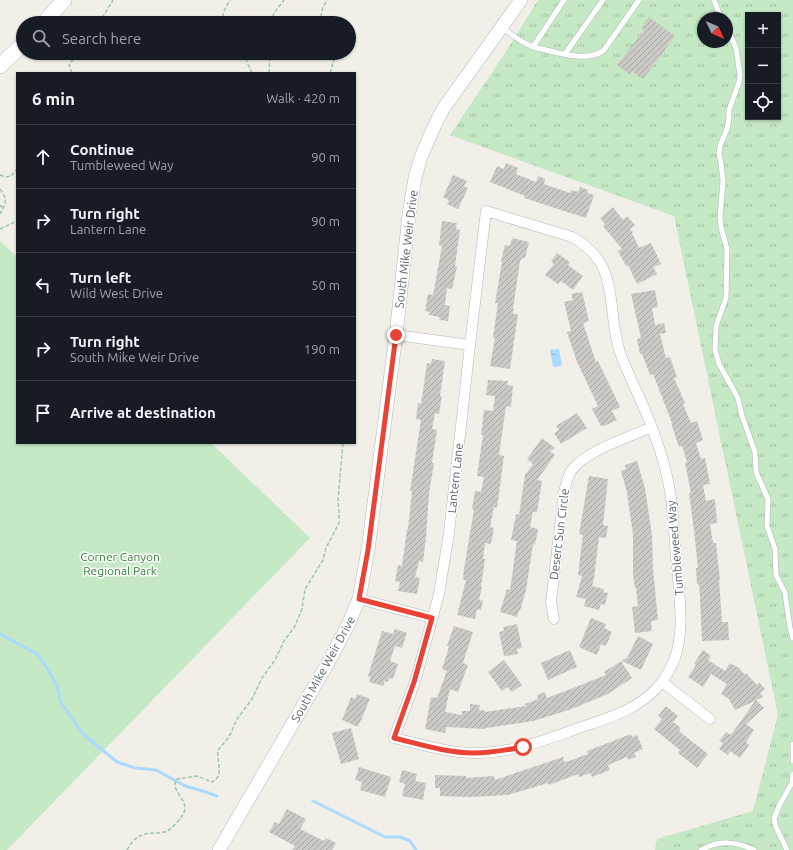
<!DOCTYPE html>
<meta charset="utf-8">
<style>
:root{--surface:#171b24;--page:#242831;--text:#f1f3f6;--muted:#9ea1a6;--line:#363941}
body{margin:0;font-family:Ubuntu,sans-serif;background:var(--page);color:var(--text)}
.controls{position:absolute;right:12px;top:12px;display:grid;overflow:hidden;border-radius:0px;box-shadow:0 1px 3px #0004}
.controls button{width:36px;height:36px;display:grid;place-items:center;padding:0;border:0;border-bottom:1px solid var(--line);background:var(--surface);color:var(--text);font:20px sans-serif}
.compass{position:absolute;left:697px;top:12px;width:36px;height:36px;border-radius:50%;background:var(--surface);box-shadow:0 1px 3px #0004;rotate:134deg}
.stop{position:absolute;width:12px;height:12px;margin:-9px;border:3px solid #ea4335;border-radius:50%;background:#fff}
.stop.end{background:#ea4335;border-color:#fff;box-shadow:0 1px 4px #0008}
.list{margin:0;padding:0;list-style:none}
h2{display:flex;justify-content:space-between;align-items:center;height:52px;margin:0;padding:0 16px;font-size:17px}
h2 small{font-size:13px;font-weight:400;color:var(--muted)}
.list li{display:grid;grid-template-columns:26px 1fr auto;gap:12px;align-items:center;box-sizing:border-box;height:64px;padding:0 16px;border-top:1px solid var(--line)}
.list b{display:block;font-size:15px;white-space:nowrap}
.list p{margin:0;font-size:13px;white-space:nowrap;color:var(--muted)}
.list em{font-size:13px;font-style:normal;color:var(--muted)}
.icon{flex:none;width:22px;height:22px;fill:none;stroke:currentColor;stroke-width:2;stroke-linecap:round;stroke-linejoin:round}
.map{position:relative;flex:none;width:793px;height:850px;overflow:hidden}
.search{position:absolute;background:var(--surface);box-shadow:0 1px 3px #0004;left:16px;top:16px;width:340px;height:44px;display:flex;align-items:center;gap:10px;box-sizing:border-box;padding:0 14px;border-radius:22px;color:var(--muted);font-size:15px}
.panel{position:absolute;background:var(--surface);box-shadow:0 1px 3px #0004;left:16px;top:72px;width:340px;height:372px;border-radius:0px}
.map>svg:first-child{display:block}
</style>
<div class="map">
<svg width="793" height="850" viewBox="0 0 793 850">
<defs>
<pattern id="grass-tufts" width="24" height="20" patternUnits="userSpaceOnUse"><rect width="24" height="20" fill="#c5e8c5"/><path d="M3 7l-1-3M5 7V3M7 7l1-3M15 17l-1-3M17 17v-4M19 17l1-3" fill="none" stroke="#a3c0a4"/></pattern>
<pattern id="water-ripples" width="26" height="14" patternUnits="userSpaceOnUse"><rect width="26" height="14" fill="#aadaff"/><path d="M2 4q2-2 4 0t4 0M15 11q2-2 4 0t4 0" fill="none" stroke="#8eb4d2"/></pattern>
<pattern id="building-hatch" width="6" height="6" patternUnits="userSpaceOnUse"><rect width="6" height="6" fill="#cccac5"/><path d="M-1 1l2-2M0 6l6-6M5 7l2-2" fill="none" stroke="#a9a8a4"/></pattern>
</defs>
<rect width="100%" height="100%" fill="#f1efe8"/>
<path fill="url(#grass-tufts)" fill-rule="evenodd" d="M538 0H793V850H655L657 839 753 811 778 715 674 216 450 135 505 53ZM748 15H778V117H748ZM703 18H727V42H703Z"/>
<polygon fill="#c5e8c5" points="0,241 17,257 17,443 211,443 310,538 7,850 0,850"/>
<polygon fill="url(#water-ripples)" points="559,349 562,366 553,367 550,350"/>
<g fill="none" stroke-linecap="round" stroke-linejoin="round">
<g stroke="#aadaff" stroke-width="3">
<polyline points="0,634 37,654 47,668 57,686 61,703 83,734 117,762 135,768 156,770 185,786 203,791 217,796"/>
<polyline points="313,801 385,837 400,837 410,841 416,850"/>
</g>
</g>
<g fill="url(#building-hatch)">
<polygon points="649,17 675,36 643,79 632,71 630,75 617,65 644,30 641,28"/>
<polygon points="506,163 518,168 516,174 536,182 538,176 545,179 544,184 570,193 572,190 578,192 580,187 588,190 587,193 594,195 586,218 524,198 525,196 490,182 497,166 504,169"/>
<polygon points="453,175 467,181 464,186 468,188 458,209 447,204 449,200 443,197"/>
<polygon points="613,207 623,220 627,216 635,225 630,229 633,232 632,233 639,248 651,243 661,264 653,267 657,274 637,284 628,265 626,266 618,251 622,249 603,226 605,224 600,218"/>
<polygon points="442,221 457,223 456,229 460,230 455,266 457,266 452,289 447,288 445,305 450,306 448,321 439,320 440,317 429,315 430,312 425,311 428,294 433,295 442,246 439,245"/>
<polygon points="512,238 529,242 525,258 522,258 520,261 513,309 514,309 513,314 518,314 510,369 490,366 495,338 493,337 498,303 495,303 502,262 501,261 505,245 510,246"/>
<polygon points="557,253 570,262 568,265 583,276 573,290 561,281 558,284 545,275 554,264 551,261"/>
<polygon points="655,290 658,307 652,308 655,325 664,323 666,333 660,334 666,358 670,357 677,377 674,378 685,403 683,404 691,423 697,421 703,440 696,443 701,459 705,458 710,484 703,485 706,501 715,499 717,523 710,524 713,543 716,543 720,580 719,580 722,622 728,622 729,640 702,641 700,598 699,584 697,584 696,568 698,568 694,530 689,493 691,493 685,463 687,462 682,446 679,447 671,423 672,423 653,374 650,375 642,354 640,354 637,339 641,338 631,294"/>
<polygon points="582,292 589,321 583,323 596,362 598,361 620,407 612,411 617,420 604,426 601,426 592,409 598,406 577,362 567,332 571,331 564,302 573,300 571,294"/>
<polygon points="432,359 445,361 440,396 442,396 439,414 435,413 432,429 437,430 432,463 434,463 429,494 426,537 423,562 419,561 415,577 420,578 417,594 398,591 400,582 395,581 398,565 402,566 407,529 408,529 412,491 410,491 421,420 416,419 418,403 421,404 427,363 431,364"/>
<polygon points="488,380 508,381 507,385 513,386 511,407 506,406 499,455 504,456 497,508 494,507 490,527 494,528 491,544 485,543 483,559 485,559 481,587 482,587 479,600 483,601 481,610 477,609 475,619 457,615 466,580 463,580 464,575 463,575 474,510 472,509 475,491 481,492 484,477 477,476 483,435 481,435 484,410 493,411 495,396 486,395"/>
<polygon points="577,413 587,428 561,444 554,433 559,430 556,426"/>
<polygon points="542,438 555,448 550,451 555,455 537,480 542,481 537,512 533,512 530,527 538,529 535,545 533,544 526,590 520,611 519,610 517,617 500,612 507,589 510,590 517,541 511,540 516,514 519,515 525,475 533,464 527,459"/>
<polygon points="637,461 645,488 652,535 653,569 658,620 651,621 652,631 635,633 632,607 638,606 636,588 635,588 633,575 633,535 627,492 621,471 626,469 625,465"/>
<polygon points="589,476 608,479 603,525 608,526 606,538 599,537 594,578 592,586 604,589 603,592 608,593 605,605 601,604 599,610 584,606 586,599 576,597 582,576 578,575 583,535 579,534"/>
<polygon points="591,618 606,624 604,628 612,632 606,646 601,644 597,655 579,647"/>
<polygon points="517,624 522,648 517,649 518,654 504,656 499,632 504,631 503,627"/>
<polygon points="454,626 473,632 463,663 468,665 458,692 450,689 445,712 462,715 462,711 470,711 470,704 480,705 479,710 486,711 485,712 526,706 525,704 538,699 537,695 545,692 547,698 568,690 606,675 604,672 621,661 632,678 608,694 569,710 533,721 486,728 485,729 446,727 445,733 425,729 431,697 437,698 447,671 442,669 449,647 447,646"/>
<polygon points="395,629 407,633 402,648 395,646 390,661 398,664 393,679 389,678 388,682 385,681 383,686 369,682 371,677 368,676 382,631 393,634"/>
<polygon points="638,636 653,644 641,670 622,661 627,658"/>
<polygon points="570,650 577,667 548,680 541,663"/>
<polygon points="703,650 711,656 708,660 725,671 730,663 739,668 745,675 746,673 757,685 759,682 765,689 760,693 763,697 756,700 764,708 746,724 754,730 746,742 749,745 740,758 730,751 728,755 719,749 723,743 719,741 726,732 731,735 755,701 735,710 729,699 721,694 727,684 711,674 703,687 688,677 696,665 694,664"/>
<polygon points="504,660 522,685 512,692 507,687 502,691 488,672"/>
<polygon points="357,694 370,699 358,727 342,720 351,697 355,699"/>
<polygon points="666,706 678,716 673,722 681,728 679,731 708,754 697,768 678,753 680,750 654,729 662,719 658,716"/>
<polygon points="351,728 359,759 341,764 332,733"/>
<polygon points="631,734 632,737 637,735 643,749 634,753 636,757 628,760 627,757 608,765 610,770 592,777 590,773 579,777 578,774 549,785 548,783 508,795 470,797 440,796 440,788 435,788 435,775 466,776 466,778 494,776 495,780 563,757 564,762 569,761 588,754 587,751"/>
<polygon points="359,767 391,777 385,797 360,790 362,782 355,780"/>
<polygon points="402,770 417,774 415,781 426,783 423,800 402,796 405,784 399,782"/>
<polygon points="287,809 306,819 300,829 324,841 326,838 336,843 332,850 292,850 295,846 269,832 275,822 279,824"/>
</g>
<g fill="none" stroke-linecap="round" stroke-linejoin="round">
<defs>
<g id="service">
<path d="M564 0 533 47C553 51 588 64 604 50L639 0"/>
<polyline points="714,0 721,18"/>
<polyline points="501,27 521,41 533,47"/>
<polyline points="727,27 736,48 740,75 739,82 729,110 729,118 727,129 720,146 719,154 721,163 723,181 720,217 721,227 727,249 726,298 716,326 715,350 719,364 738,398 742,416 755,452 756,472 768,499 767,526 775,549 776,575 785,593 790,628 793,638"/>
<polyline points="565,54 603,0"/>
<polyline points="793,744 793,761"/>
<path d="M701 850C720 840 735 841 754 850"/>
<polyline points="787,850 776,827 774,819 779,806 792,783 793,774"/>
</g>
<g id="minor">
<path d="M486 211 572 237C624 265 604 312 622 358 633 385 647 411 656 439 662 455 667 474 670 491 674 516 674 542 677 567 679 595 684 624 677 651 675 661 668 673 662 682 640 710 608 718 576 729 542 741 509 754 472 753 446 752 419 744 394 738L415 682 439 594 449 533 470 345Z"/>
<polyline points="396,335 470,345"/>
<polyline points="359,599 432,618"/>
<path d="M554 619 551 602 564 492C566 485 567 478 571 471 585 451 629 437 652 427"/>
<polyline points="662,682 710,719"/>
</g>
<polyline id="tertiary" points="219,850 328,663 348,625 359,599 368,550 396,335 409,215 415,178 421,157 432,131 443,109 521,0"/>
<g id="secondary">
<polyline points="44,23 64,0"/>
<polyline points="0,66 23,44"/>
</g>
</defs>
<use href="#service" stroke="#b5b8bc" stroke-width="6"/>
<use href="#minor" stroke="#b5b8bc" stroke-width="11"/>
<use href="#tertiary" stroke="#b5b8bc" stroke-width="14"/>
<use href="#secondary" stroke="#b6babf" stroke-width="16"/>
<g stroke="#9cc7a9" stroke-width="1.5" stroke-dasharray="4 2" stroke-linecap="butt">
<polyline points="99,23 113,0"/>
<polyline points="223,23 223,13 230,0"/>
<polyline points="271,23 274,13 284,0"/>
<polyline points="320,23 322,10 327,0"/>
<polyline points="243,53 252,73"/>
<polyline points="72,73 69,65 78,53"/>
<polyline points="269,73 270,53"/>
<polyline points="330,73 336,53"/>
<polyline points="0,175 6,177 11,176 17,169"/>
<path d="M0 189C8 200 6 202 0 214"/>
<polyline points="0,205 3,208"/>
<polyline points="0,229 17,221"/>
<path d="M127 850C135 837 139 834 154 833 158 833 163 833 167 831 172 829 178 821 182 816 193 801 168 791 177 779L197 776 212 782C225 776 216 760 218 750L229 737 237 719 252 699 262 678 275 660 284 641 295 626 302 609 305 589 323 560 326 548 339 523V513L338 500 343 443"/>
</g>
<use href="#service" stroke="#fff" stroke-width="5"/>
<use href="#minor" stroke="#fff" stroke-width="10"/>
<use href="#tertiary" stroke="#fff" stroke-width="13"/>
<use href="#secondary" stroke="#fff" stroke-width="15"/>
</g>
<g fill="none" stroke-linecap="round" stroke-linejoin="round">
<path stroke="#ea4335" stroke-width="5" d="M396 335 368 550 359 599 432 618 414 682 394 738C419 744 447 753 474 753 491 753 507 750 523 747"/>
</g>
<g text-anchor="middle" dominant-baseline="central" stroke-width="3" stroke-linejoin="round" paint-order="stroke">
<g font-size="12" fill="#5f6368" stroke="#fff">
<text transform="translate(406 249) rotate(-83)">South Mike Weir Drive</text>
<text transform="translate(455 478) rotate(-84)">Lantern Lane</text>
<text transform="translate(559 534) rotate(-83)">Desert Sun Circle</text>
<text transform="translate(675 548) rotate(-95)">Tumbleweed Way</text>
<text transform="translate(323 669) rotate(-61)">South Mike Weir Drive</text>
</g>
<g font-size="12" fill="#348238" stroke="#fff">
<text x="120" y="556">Corner Canyon<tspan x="120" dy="14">Regional Park</tspan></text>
</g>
</g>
</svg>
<div class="controls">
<button>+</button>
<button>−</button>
<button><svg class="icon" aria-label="locate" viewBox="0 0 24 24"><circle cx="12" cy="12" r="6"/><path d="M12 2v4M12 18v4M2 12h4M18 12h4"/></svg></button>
</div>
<svg class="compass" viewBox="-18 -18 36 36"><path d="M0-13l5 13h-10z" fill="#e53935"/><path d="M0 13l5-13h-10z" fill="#9ea1a6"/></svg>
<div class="stop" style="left:523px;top:747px"></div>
<div class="stop end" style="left:396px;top:335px"></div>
<div class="search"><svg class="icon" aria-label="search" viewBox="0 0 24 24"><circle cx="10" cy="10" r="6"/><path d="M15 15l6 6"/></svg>Search here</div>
<section class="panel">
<h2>6 min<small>Walk · 420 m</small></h2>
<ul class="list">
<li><svg class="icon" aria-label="ahead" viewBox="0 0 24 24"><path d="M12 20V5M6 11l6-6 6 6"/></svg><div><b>Continue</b><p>Tumbleweed Way</p></div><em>90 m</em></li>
<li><svg class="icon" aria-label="right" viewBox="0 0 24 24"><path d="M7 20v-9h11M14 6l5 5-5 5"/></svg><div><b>Turn right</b><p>Lantern Lane</p></div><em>90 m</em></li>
<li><svg class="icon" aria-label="left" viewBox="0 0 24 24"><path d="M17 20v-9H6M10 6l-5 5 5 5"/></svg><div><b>Turn left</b><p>Wild West Drive</p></div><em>50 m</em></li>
<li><svg class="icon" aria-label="right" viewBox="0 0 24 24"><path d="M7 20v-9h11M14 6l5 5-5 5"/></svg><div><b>Turn right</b><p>South Mike Weir Drive</p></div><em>190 m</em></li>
<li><svg class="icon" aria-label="arrive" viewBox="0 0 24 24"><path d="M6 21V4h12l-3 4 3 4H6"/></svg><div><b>Arrive at destination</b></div></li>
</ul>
</section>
</div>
